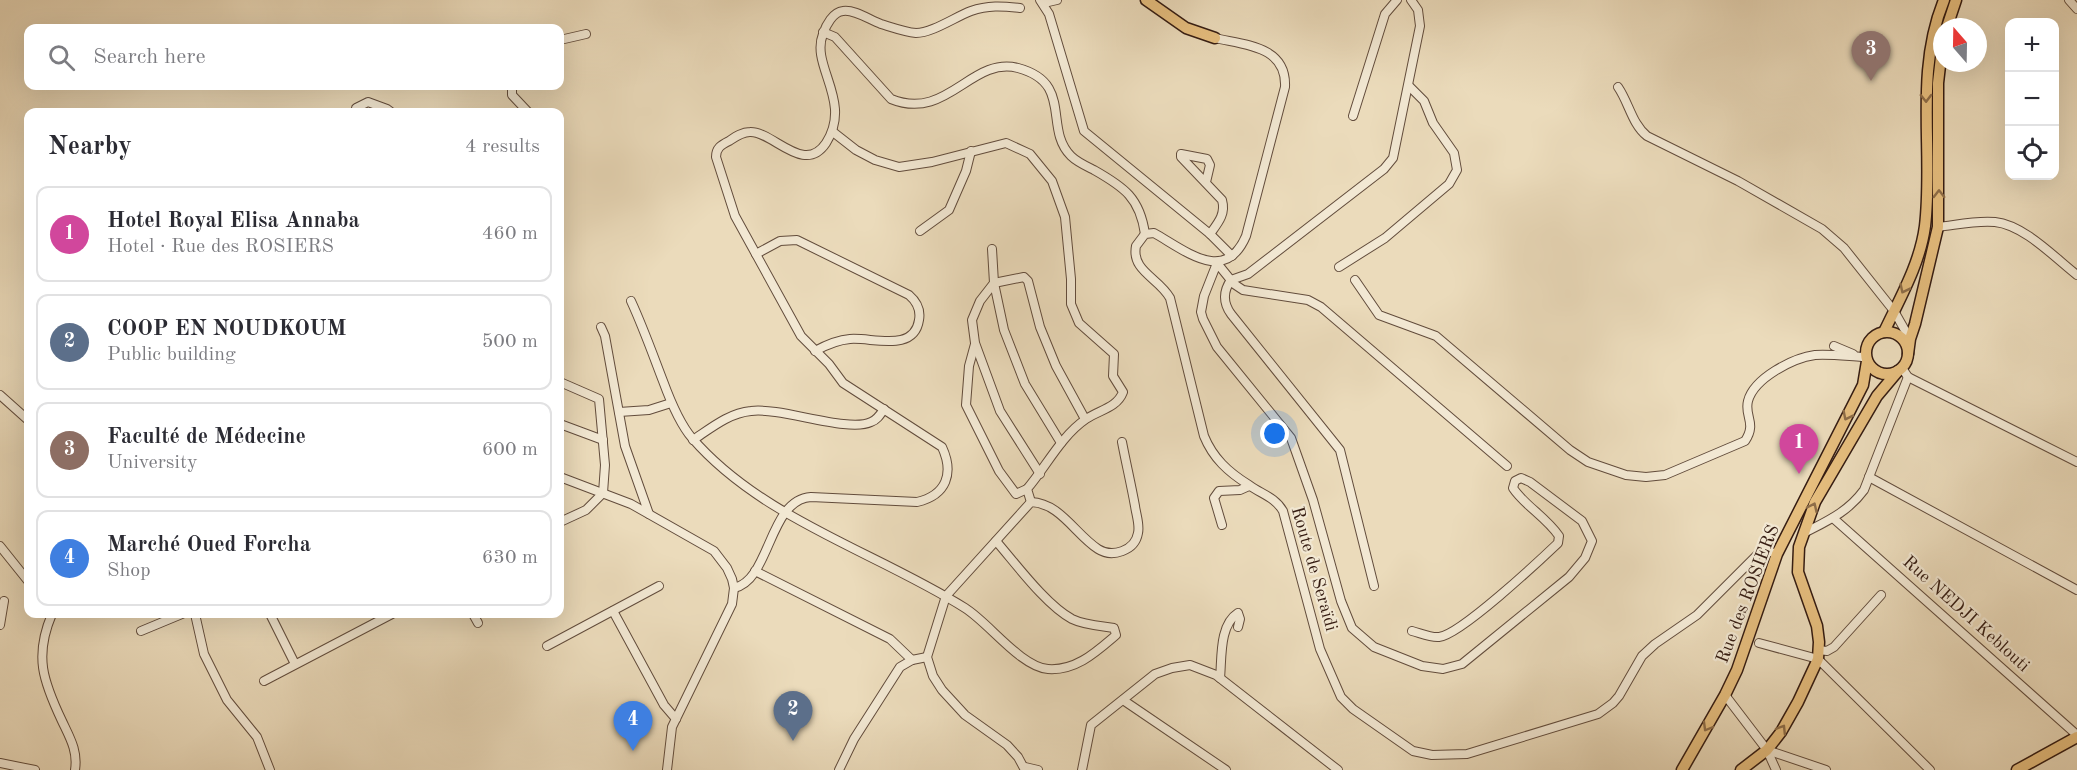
<!DOCTYPE html>
<meta charset="utf-8">
<style>
:root{--surface:#fff;--page:#f2f2f3;--text:#2b2b33;--muted:#7c7c81;--line:#e1e1e2;--accent:#8f2418}
body{margin:0;font-family:"Old Standard TT",serif;background:var(--page);color:var(--text)}
.controls{position:absolute;right:18px;top:18px;display:grid;overflow:hidden;border-radius:12px;box-shadow:0 6px 24px #0002}
.controls button{width:54px;height:54px;display:grid;place-items:center;padding:0;border:0;border-bottom:2px solid var(--line);background:var(--surface);color:var(--text);font:30px sans-serif}
.compass{position:absolute;left:1933px;top:18px;width:54px;height:54px;border-radius:50%;background:var(--surface);box-shadow:0 6px 24px #0002;rotate:340deg}
.you{position:absolute;left:1275px;top:434px;width:21px;height:21px;margin:-15px;border:4px solid #fff;border-radius:50%;background:#1a73e8;box-shadow:0 0 0 9px #1a73e833}
.badge{display:grid;place-items:center;width:39px;height:39px;border-radius:50%;background:var(--accent);color:#fff;font-size:20px;font-weight:700}
.pin{position:absolute;translate:-50% -50px;filter:drop-shadow(0 2px 3px #0008)}
.pin::after{content:'';position:absolute;top:32px;width:21px;height:18px;background:inherit;clip-path:polygon(0 0,100% 0,50% 100%)}
.list{margin:0;padding:0;list-style:none}
h2{display:flex;justify-content:space-between;align-items:center;height:78px;margin:0;padding:0 24px;font-size:26px}
h2 small{font-size:20px;font-weight:400;color:var(--muted)}
.list li{display:grid;grid-template-columns:39px 1fr auto;gap:18px;align-items:center;box-sizing:border-box;height:96px;margin:0 12px 12px;padding:0 12px;border:2px solid var(--line);border-radius:12px}
.list b{display:block;font-size:22px;white-space:nowrap}
.list p{margin:0;font-size:20px;white-space:nowrap;color:var(--muted)}
.list em{font-size:20px;font-style:normal;color:var(--muted)}
.icon{flex:none;width:33px;height:33px;fill:none;stroke:currentColor;stroke-width:2;stroke-linecap:round;stroke-linejoin:round}
.map{position:relative;flex:none;width:2077px;height:770px;overflow:hidden}
.search{position:absolute;background:var(--surface);box-shadow:0 6px 24px #0002;left:24px;top:24px;width:540px;height:66px;display:flex;align-items:center;gap:15px;box-sizing:border-box;padding:0 21px;border-radius:12px;color:var(--muted);font-size:22px}
.panel{position:absolute;background:var(--surface);box-shadow:0 6px 24px #0002;left:24px;top:108px;width:540px;height:510px;border-radius:12px}
.map>svg:first-child{display:block}
</style>
<div class="map">
<svg width="2077" height="770" viewBox="0 0 2077 770">
<rect width="100%" height="100%" fill="#ebdbbb"/>
<filter id="stains"><feTurbulence type="fractalNoise" baseFrequency=".00333" numOctaves="4"/><feColorMatrix values="0 0 0 0 .2 0 0 0 0 .09 0 0 0 0 .02 0 0 0 .5 -.17"/></filter>
<radialGradient id="worn" r=".72"><stop offset=".6" stop-color="#630" stop-opacity="0"/><stop offset="1" stop-color="#630" stop-opacity=".3"/></radialGradient>
<g fill="none" stroke-linecap="round" stroke-linejoin="round">
<defs>
<g id="minor">
<polyline points="1040,0 1049,14 1084,131 1210,234 1232,256"/>
<polyline points="2069,0 2077,9"/>
<polyline points="1044,3 1057,0"/>
<path d="M823 32 835 37 891 99C947 122 971 56 1018 68 1074 83 1043 128 1071 156 1077 162 1086 166 1094 170 1124 187 1140 198 1145 234"/>
<path d="M1215 38C1245 45 1287 46 1285 87L1246 236C1225 285 1186 251 1154 233L1145 234 1136 246C1131 271 1159 278 1170 298L1204 436C1213 458 1228 472 1249 485 1261 494 1275 497 1283 511L1320 649 1341 697 1353 709 1413 751 1432 755 1467 754 1598 714 1613 703 1619 696 1642 656 1655 644 1697 615 1758 554 1768 551 1777 554"/>
<polyline points="560,40 586,34"/>
<polyline points="512,86 512,95 528,112"/>
<path d="M1618 87C1629 103 1632 124 1647 136L1738 181 1822 229 1844 248 1894 311 1910 339"/>
<polyline points="356,112 356,108 368,102 387,109 391,112"/>
<polyline points="1353,116 1385,14 1397,0"/>
<path d="M833 132 856 150 875 160 899 167 932 162 1006 143 1030 154 1052 181 1065 217 1071 279V304L1079 323 1114 354 1113 376 1123 392C1117 408 1099 410 1086 419 1061 436 1046 467 1027 489L1031 502"/>
<path d="M1206 182 1210 165 1207 159 1181 154V157L1222 200C1226 214 1218 223 1210 234"/>
<path d="M1938 227C1956 225 1977 220 1995 222 2024 225 2054 257 2077 275"/>
<polyline points="920,231 949,210 966,171 971,151"/>
<polyline points="992,249 994,283 980,301 972,320 975,343 1000,411 1040,474"/>
<path d="M756 254 780 241 797 240 909 295C916 301 921 309 919 320 914 353 872 337 850 339 837 340 826 345 815 351"/>
<polyline points="1339,267 1385,238 1449,184 1457,170 1454,153 1433,123 1424,101 1409,86"/>
<path d="M1355 280 1379 315 1436 336 1570 450 1588 462 1626 475 1646 477 1665 475 1745 441C1757 423 1744 416 1748 401 1754 378 1793 358 1815 355 1830 354 1846 356 1862 357"/>
<path d="M631 301C643 327 653 355 663 381 670 400 679 423 692 438 762 519 876 552 965 608 989 623 1021 667 1048 669 1076 671 1096 652 1116 635L1114 628C1101 626 1084 625 1072 619 1046 605 1016 564 996 541"/>
<polyline points="601,327 605,336 625,446 649,514"/>
<polyline points="975,344 969,366 966,405 999,471 1016,494 1027,489"/>
<polyline points="1834,346 1853,354"/>
<polyline points="1902,368 1908,377 2077,462"/>
<polyline points="560,382 599,399 605,465 603,493 586,510 560,522"/>
<polyline points="0,395 28,420"/>
<polyline points="619,412 649,410 671,403"/>
<polyline points="560,424 603,440"/>
<path d="M693 440C711 428 729 413 751 411 781 407 848 433 871 422 877 420 880 415 884 409"/>
<polyline points="1061,443 1025,384 1004,330 994,283 1024,277 1028,281 1040,327 1056,366 1085,419"/>
<polyline points="560,477 631,504 714,551 727,568 732,579 734,588 732,604 672,727 667,770"/>
<polyline points="1869,477 2077,590"/>
<polyline points="1833,518 2077,735"/>
<polyline points="1222,525 1214,498 1219,491 1240,490 1249,486"/>
<path d="M1804 533C1827 521 1848 512 1864 490L1908 377"/>
<polyline points="0,546 28,581"/>
<polyline points="755,571 890,639 912,660"/>
<path d="M1374 586 1340 450 1231 314C1223 303 1223 291 1231 280L1248 274 1384 169 1393 158 1420 26 1418 10 1411 0"/>
<path d="M734 588C771 580 768 500 811 497L917 502C947 495 954 473 942 447L843 383 829 364 801 336 735 216 716 157C716 148 721 145 729 141 735 137 742 132 750 132 773 131 804 176 826 143 853 101 810 66 823 34 826 25 833 12 843 11 854 9 870 20 881 24 891 27 905 32 916 33 932 33 955 17 971 11 988 5 1002 6 1020 8"/>
<polyline points="613,611 664,705 676,719"/>
<path d="M52 614C34 656 43 681 62 721 70 738 78 751 75 770"/>
<polyline points="195,614 204,654 227,700 257,737 270,770"/>
<polyline points="270,614 295,664"/>
<polyline points="473,614 478,623"/>
<polyline points="0,625 4,601"/>
<polyline points="141,631 182,614"/>
<path d="M1412 631C1420 633 1431 638 1439 637 1460 635 1538 562 1558 543L1559 536C1546 517 1524 505 1513 488L1515 481 1521 478 1530 482 1582 521 1592 541 1585 558 1569 577 1462 664 1443 669 1422 666 1374 647 1352 628 1341 601 1313 500 1291 438 1217 347 1203 319 1201 312 1204 296 1217 263 1234 284 1243 290 1308 300 1321 307 1507 466"/>
<polyline points="1759,643 1818,659 1930,770"/>
<polyline points="547,646 659,586"/>
<polyline points="1818,650 1827,651 1834,647 1881,595"/>
<path d="M1220 678C1222 658 1219 625 1238 613L1240 619 1238 627"/>
<polyline points="264,681 392,614"/>
<polyline points="1725,695 1767,750 1776,770"/>
<polyline points="1123,700 1226,770"/>
<polyline points="1767,750 1826,770"/>
<polyline points="0,763 35,770"/>
<polyline points="1025,767 1038,770"/>
<polyline points="839,770 854,739 900,667 912,660 927,657"/>
<path d="M1025 770 1018 757 1007 745 965 715 942 690 933 676 927 657 946 596 1031 502C1060 503 1075 534 1098 549 1112 558 1135 551 1138 533 1140 525 1136 514 1135 506 1131 484 1126 463 1122 442"/>
<polyline points="1082,770 1091,725 1155,674 1172,668 1190,665 1216,675 1338,770"/>
</g>
<g id="major">
<polyline points="1146,0 1186,28 1215,38"/>
<polyline points="1947,27 1956,0"/>
<circle cx="1887" cy="353" r="21"/>
<path d="M1884 332C1900 298 1920 264 1925 226 1934 151 1914 73 1944 0"/>
<polyline points="1908,354 1910,339 1915,324 1938,227 1938,83 1942,48"/>
<polyline points="1682,770 1725,695 1737,670 1777,554 1863,385 1867,361"/>
<polyline points="1741,770 1767,750 1781,732 1798,702 1818,659 1819,642 1817,626 1798,572 1799,547 1815,502 1877,396 1898,371"/>
<polyline points="2017,770 2077,737"/>
</g>
</defs>
<use href="#minor" stroke="#624c3c" stroke-width="10"/>
<use href="#major" stroke="#351c12" stroke-width="13"/>
<use href="#minor" stroke="#f2e8d3" stroke-width="8"/>
<use href="#major" stroke="#e6be7e" stroke-width="10"/>
</g>
<defs><path id="oneway-chevron" d="M-2-3.5L2.5 0L-2 3.5" fill="none" stroke-width="1.6" stroke-linecap="round" stroke-linejoin="round" transform="scale(1.5)"/></defs>
<g stroke="#8e6d48">
<use href="#oneway-chevron" transform="translate(1926 98) rotate(89)"/>
<use href="#oneway-chevron" transform="translate(1939 194) rotate(-90)"/>
<use href="#oneway-chevron" transform="translate(1904 289) rotate(116)"/>
<use href="#oneway-chevron" transform="translate(1847 416) rotate(117)"/>
<use href="#oneway-chevron" transform="translate(1813 507) rotate(-65)"/>
<use href="#oneway-chevron" transform="translate(1707 727) rotate(120)"/>
<use href="#oneway-chevron" transform="translate(1782 729) rotate(-58)"/>
</g>
<g text-anchor="middle" dominant-baseline="central" stroke-width="4.5" stroke-linejoin="round" paint-order="stroke">
<g font-size="18" fill="#351c12" stroke="#f2e8d3">
<text transform="translate(1314 569) rotate(74)">Route de Seraïdi</text>
<text transform="translate(1748 594) rotate(-69)">Rue des ROSIERS</text>
<text transform="translate(1966 614) rotate(42)">Rue NEDJI Keblouti</text>
</g>
</g>
<rect width="100%" height="100%" filter="url(#stains)"/>
<rect width="100%" height="100%" fill="url(#worn)"/>
</svg>
<div class="controls">
<button>+</button>
<button>−</button>
<button><svg class="icon" aria-label="locate" viewBox="0 0 24 24"><circle cx="12" cy="12" r="6"/><path d="M12 2v4M12 18v4M2 12h4M18 12h4"/></svg></button>
</div>
<svg class="compass" viewBox="-18 -18 36 36"><path d="M0-13l5 13h-10z" fill="#e53935"/><path d="M0 13l5-13h-10z" fill="#7c7c81"/></svg>
<div class="you"></div>
<div class="pin badge" style="left:1799px;top:474px;background:#d1479c">1</div>
<div class="pin badge" style="left:793px;top:741px;background:#5c6f8a">2</div>
<div class="pin badge" style="left:1871px;top:81px;background:#8d6e63">3</div>
<div class="pin badge" style="left:633px;top:751px;background:#3f7fe0">4</div>
<div class="search"><svg class="icon" aria-label="search" viewBox="0 0 24 24"><circle cx="10" cy="10" r="6"/><path d="M15 15l6 6"/></svg>Search here</div>
<section class="panel">
<h2>Nearby<small>4 results</small></h2>
<ul class="list">
<li><span class="badge" style="background:#d1479c">1</span><div><b>Hotel Royal Elisa Annaba</b><p>Hotel · Rue des ROSIERS</p></div><em>460 m</em></li>
<li><span class="badge" style="background:#5c6f8a">2</span><div><b>COOP EN NOUDKOUM</b><p>Public building</p></div><em>500 m</em></li>
<li><span class="badge" style="background:#8d6e63">3</span><div><b>Faculté de Médecine</b><p>University</p></div><em>600 m</em></li>
<li><span class="badge" style="background:#3f7fe0">4</span><div><b>Marché Oued Forcha</b><p>Shop</p></div><em>630 m</em></li>
</ul>
</section>
</div>
